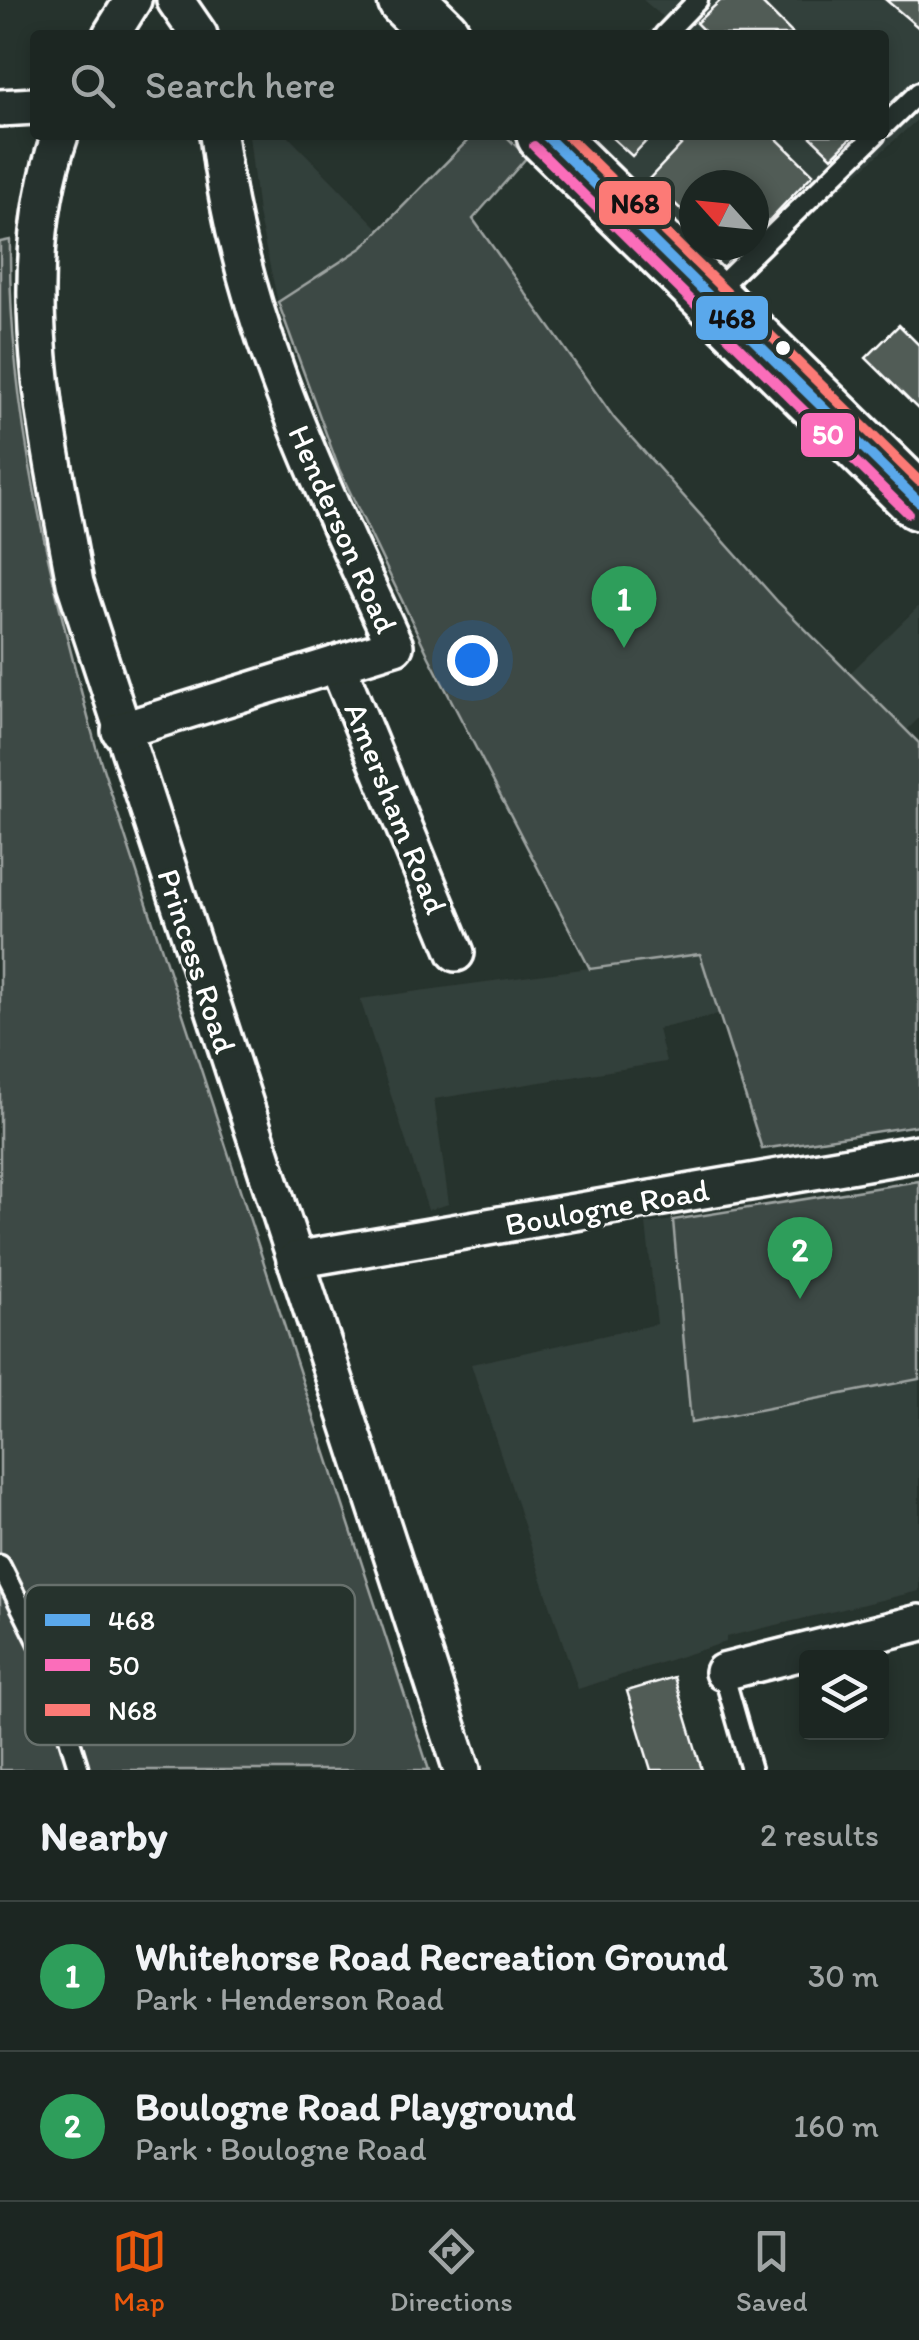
<!DOCTYPE html>
<meta charset="utf-8">
<style>
:root{--surface:#1c2622;--page:#252e2a;--text:#f1f3f6;--muted:#a0a5a5;--line:#3a4340;--accent:#ea580c}
body{margin:0;font-family:Itim,sans-serif;background:var(--page);color:var(--text)}
.controls{position:absolute;right:30px;bottom:30px;display:grid;overflow:hidden;border-radius:10px;box-shadow:0 5px 15px #0003}
.controls button{width:90px;height:90px;display:grid;place-items:center;padding:0;border:0;border-bottom:2px solid var(--line);background:var(--surface);color:var(--text);font:50px sans-serif}
.compass{position:absolute;left:679px;top:170px;width:90px;height:90px;border-radius:50%;background:var(--surface);box-shadow:0 5px 15px #0003;rotate:297deg}
.you{position:absolute;left:472px;top:660px;width:35px;height:35px;margin:-25px;border:8px solid #fff;border-radius:50%;background:#1a73e8;box-shadow:0 0 0 15px #1a73e833}
.badge{display:grid;place-items:center;width:65px;height:65px;border-radius:50%;background:var(--accent);color:#fff;font-size:32px;font-weight:700}
.pin{position:absolute;translate:-50% -82px;filter:drop-shadow(0 2px 5px #0008)}
.pin::after{content:'';position:absolute;top:52px;width:35px;height:30px;background:inherit;clip-path:polygon(0 0,100% 0,50% 100%)}
.list{margin:0;padding:0;list-style:none}
h2{display:flex;justify-content:space-between;align-items:center;height:130px;margin:0;padding:0 40px;font-size:42px}
h2 small{font-size:32px;font-weight:400;color:var(--muted)}
.list li{display:grid;grid-template-columns:65px 1fr auto;gap:30px;align-items:center;box-sizing:border-box;height:150px;padding:0 40px;border-top:2px solid var(--line)}
.list b{display:block;font-size:38px;white-space:nowrap}
.list p{margin:0;font-size:32px;white-space:nowrap;color:var(--muted)}
.list em{font-size:32px;font-style:normal;color:var(--muted)}
.icon{flex:none;width:55px;height:55px;fill:none;stroke:currentColor;stroke-width:2;stroke-linecap:round;stroke-linejoin:round}
.map{position:relative;flex:none;width:919px;height:1770px;overflow:hidden}
.search{position:absolute;background:var(--surface);box-shadow:0 5px 15px #0003;left:30px;right:30px;top:30px;height:110px;display:flex;align-items:center;gap:25px;box-sizing:border-box;padding:0 35px;border-radius:10px;color:var(--muted);font-size:38px}
.sheet{height:430px;background:var(--surface)}
nav{display:flex;justify-content:space-around;align-items:center;box-sizing:border-box;height:140px;border-top:2px solid var(--line);background:var(--surface);font-size:28px;color:var(--muted)}
nav a{display:grid;justify-items:center;gap:5px}
nav .on{color:var(--accent)}
.map>svg:first-child{display:block}
</style>
<div class="map">
<svg width="919" height="1770" viewBox="0 0 919 1770">
<rect width="100%" height="100%" fill="#26332d"/>
<filter id="ink" filterUnits="userSpaceOnUse"><feTurbulence type="fractalNoise" baseFrequency=".01" numOctaves="2"/><feDisplacementMap in="SourceGraphic" scale="20" xChannelSelector="R" yChannelSelector="G"/><feConvolveMatrix kernelMatrix="1 2 1 2 8 2 1 2 1" color-interpolation-filters="sRGB"/></filter>
<g filter="url(#ink)">
<g fill="#333f3a">
<polygon points="643,0 919,0 919,118 735,284 695,245 754,245 754,185 694,185 694,244 583,135 884,135 884,35 645,35 663,17"/>
<polygon points="249,135 287,135 379,229 363,247 278,302 258,214"/>
<polygon points="919,606 919,718 907,730 850,673"/>
<polygon points="700,953 718,1015 658,1029 666,1062 434,1099 449,1204 428,1210 360,999"/>
<polygon points="673,1220 691,1423 919,1379 919,1591 726,1637 726,1642 578,1689 471,1364 657,1324 646,1224"/>
</g>
<g fill="#3e4944" stroke="#9ea4a2" stroke-width="2.5">
<polygon points="473,135 505,135 527,157 473,219 614,418 778,602 919,743 919,1125 762,1149 700,954 590,969 429,657 339,469 278,302 363,247"/>
<path d="M10 240C8 413 51 581 96 747L429 1770H0V242Z"/>
<polygon points="919,1181 919,1379 691,1423 673,1220"/>
</g>
<g fill="#515c57" stroke="#fff" stroke-width="2.5">
<polygon points="721,0 759,0 794,35 708,35 696,23"/>
<polygon points="886,0 919,0 919,28"/>
<polygon points="609,135 652,135 632,156"/>
<polygon points="671,135 773,135 813,174 754,236 754,185 694,185 694,222 649,179 681,145"/>
<polygon points="809,135 854,135 832,157"/>
<polygon points="899,325 919,345 919,410 866,358"/>
<polygon points="674,1677 702,1770 651,1770 627,1691"/>
</g>
<g fill="none" stroke-linecap="round" stroke-linejoin="round">
<defs>
<g id="service">
<polyline points="664,35 698,0"/>
<polyline points="884,126 919,92"/>
<polyline points="714,292 875,135"/>
<polyline points="0,1565 42,1649 79,1770"/>
<polyline points="723,1672 751,1770"/>
</g>
<g id="minor">
<polyline points="175,0 199,35"/>
<polyline points="111,35 133,0"/>
<polyline points="0,108 35,106"/>
<path d="M60 135C10 280 49 437 75 583L462 1770"/>
<polyline points="337,664 456,953"/>
<path d="M120 731 395 646C318 478 240 321 218 135"/>
<polyline points="295,1260 919,1153"/>
<polyline points="723,1672 919,1623"/>
</g>
<g id="primary">
<polyline points="406,0 442,35"/>
<polyline points="545,135 919,502"/>
</g>
</defs>
<use href="#service" stroke="#fff" stroke-width="25"/>
<use href="#minor" stroke="#fff" stroke-width="42"/>
<use href="#primary" stroke="#fff" stroke-width="62"/>
<use href="#service" stroke="#26332d" stroke-width="18"/>
<use href="#minor" stroke="#26332d" stroke-width="35"/>
<use href="#primary" stroke="#26332d" stroke-width="55"/>
<defs>
<polyline id="bus-1" points="545,135 919,502"/>
<polyline id="bus-2" points="534,146 908,513"/>
<polyline id="bus-3" points="566,135 919,481"/>
</defs>
<use href="#bus-1" stroke="#26332d" stroke-width="18"/>
<use href="#bus-2" stroke="#26332d" stroke-width="18"/>
<use href="#bus-3" stroke="#26332d" stroke-width="18"/>
<use href="#bus-1" stroke="#5aa8eb" stroke-width="10"/>
<use href="#bus-2" stroke="#fb6dba" stroke-width="10"/>
<use href="#bus-3" stroke="#fc7a76" stroke-width="10"/>
</g>
</g>
<circle fill="#fff" stroke="#26332d" stroke-width="4" cx="783" cy="348" r="9"/>
<g text-anchor="middle" dominant-baseline="central" stroke-width="8" stroke-linejoin="round" paint-order="stroke">
<g font-size="32" fill="#fff" stroke="#26332d">
<text transform="translate(343 529) rotate(66)">Henderson Road</text>
<text transform="translate(396 808) rotate(68)">Amersham Road</text>
<text transform="translate(197 961) rotate(72)">Princess Road</text>
<text transform="translate(607 1207) rotate(-10)">Boulogne Road</text>
</g>
</g>
<rect x="25" y="1585" width="330" height="160" rx="15" fill="#26332d" stroke="#67706c" stroke-width="2.5"/>
<rect x="45" y="1614" width="45" height="12" fill="#5aa8eb"/>
<rect x="45" y="1659" width="45" height="12" fill="#fb6dba"/>
<rect x="45" y="1704" width="45" height="12" fill="#fc7a76"/>
<g font-size="28" fill="#fff">
<text x="108" y="1630">468</text>
<text x="108" y="1675">50</text>
<text x="108" y="1720">N68</text>
</g>
<g stroke="#26332d" stroke-width="4">
<rect x="597" y="179" width="76" height="48" rx="10" fill="#fc7a76"/>
<rect x="694" y="294" width="76" height="48" rx="10" fill="#5aa8eb"/>
<rect x="799" y="411" width="58" height="48" rx="10" fill="#fb6dba"/>
</g>
<g font-size="28" text-anchor="middle" font-weight="bold" fill="#fff">
<text x="828" y="444">50</text>
</g>
<g font-size="28" text-anchor="middle" font-weight="bold" fill="#111">
<text x="635" y="213">N68</text>
<text x="732" y="328">468</text>
</g>
</svg>
<div class="controls">
<button><svg class="icon" aria-label="layers" viewBox="0 0 24 24"><path d="M12 4l9 5-9 5-9-5zM3 14l9 5 9-5"/></svg></button>
</div>
<svg class="compass" viewBox="-18 -18 36 36"><path d="M0-13l5 13h-10z" fill="#e53935"/><path d="M0 13l5-13h-10z" fill="#a0a5a5"/></svg>
<div class="you"></div>
<div class="pin badge" style="left:624px;top:648px;background:#2e9e5b">1</div>
<div class="pin badge" style="left:800px;top:1299px;background:#2e9e5b">2</div>
<div class="search"><svg class="icon" aria-label="search" viewBox="0 0 24 24"><circle cx="10" cy="10" r="6"/><path d="M15 15l6 6"/></svg>Search here</div>
</div>
<section class="sheet">
<h2>Nearby<small>2 results</small></h2>
<ul class="list">
<li><span class="badge" style="background:#2e9e5b">1</span><div><b>Whitehorse Road Recreation Ground</b><p>Park · Henderson Road</p></div><em>30 m</em></li>
<li><span class="badge" style="background:#2e9e5b">2</span><div><b>Boulogne Road Playground</b><p>Park · Boulogne Road</p></div><em>160 m</em></li>
</ul>
</section>
<nav>
<a class="on"><svg class="icon" aria-label="map" viewBox="0 0 24 24"><path d="M3 6l6-2 6 2 6-2v14l-6 2-6-2-6 2zM9 4v14M15 6v14"/></svg>Map</a>
<a><svg class="icon" aria-label="directions" viewBox="0 0 24 24"><path d="M12 3l9 9-9 9-9-9zM9 14v-3h6M13 9l2 2-2 2"/></svg>Directions</a>
<a><svg class="icon" aria-label="saved" viewBox="0 0 24 24"><path d="M7 4h10v16l-5-4-5 4z"/></svg>Saved</a>
</nav>
